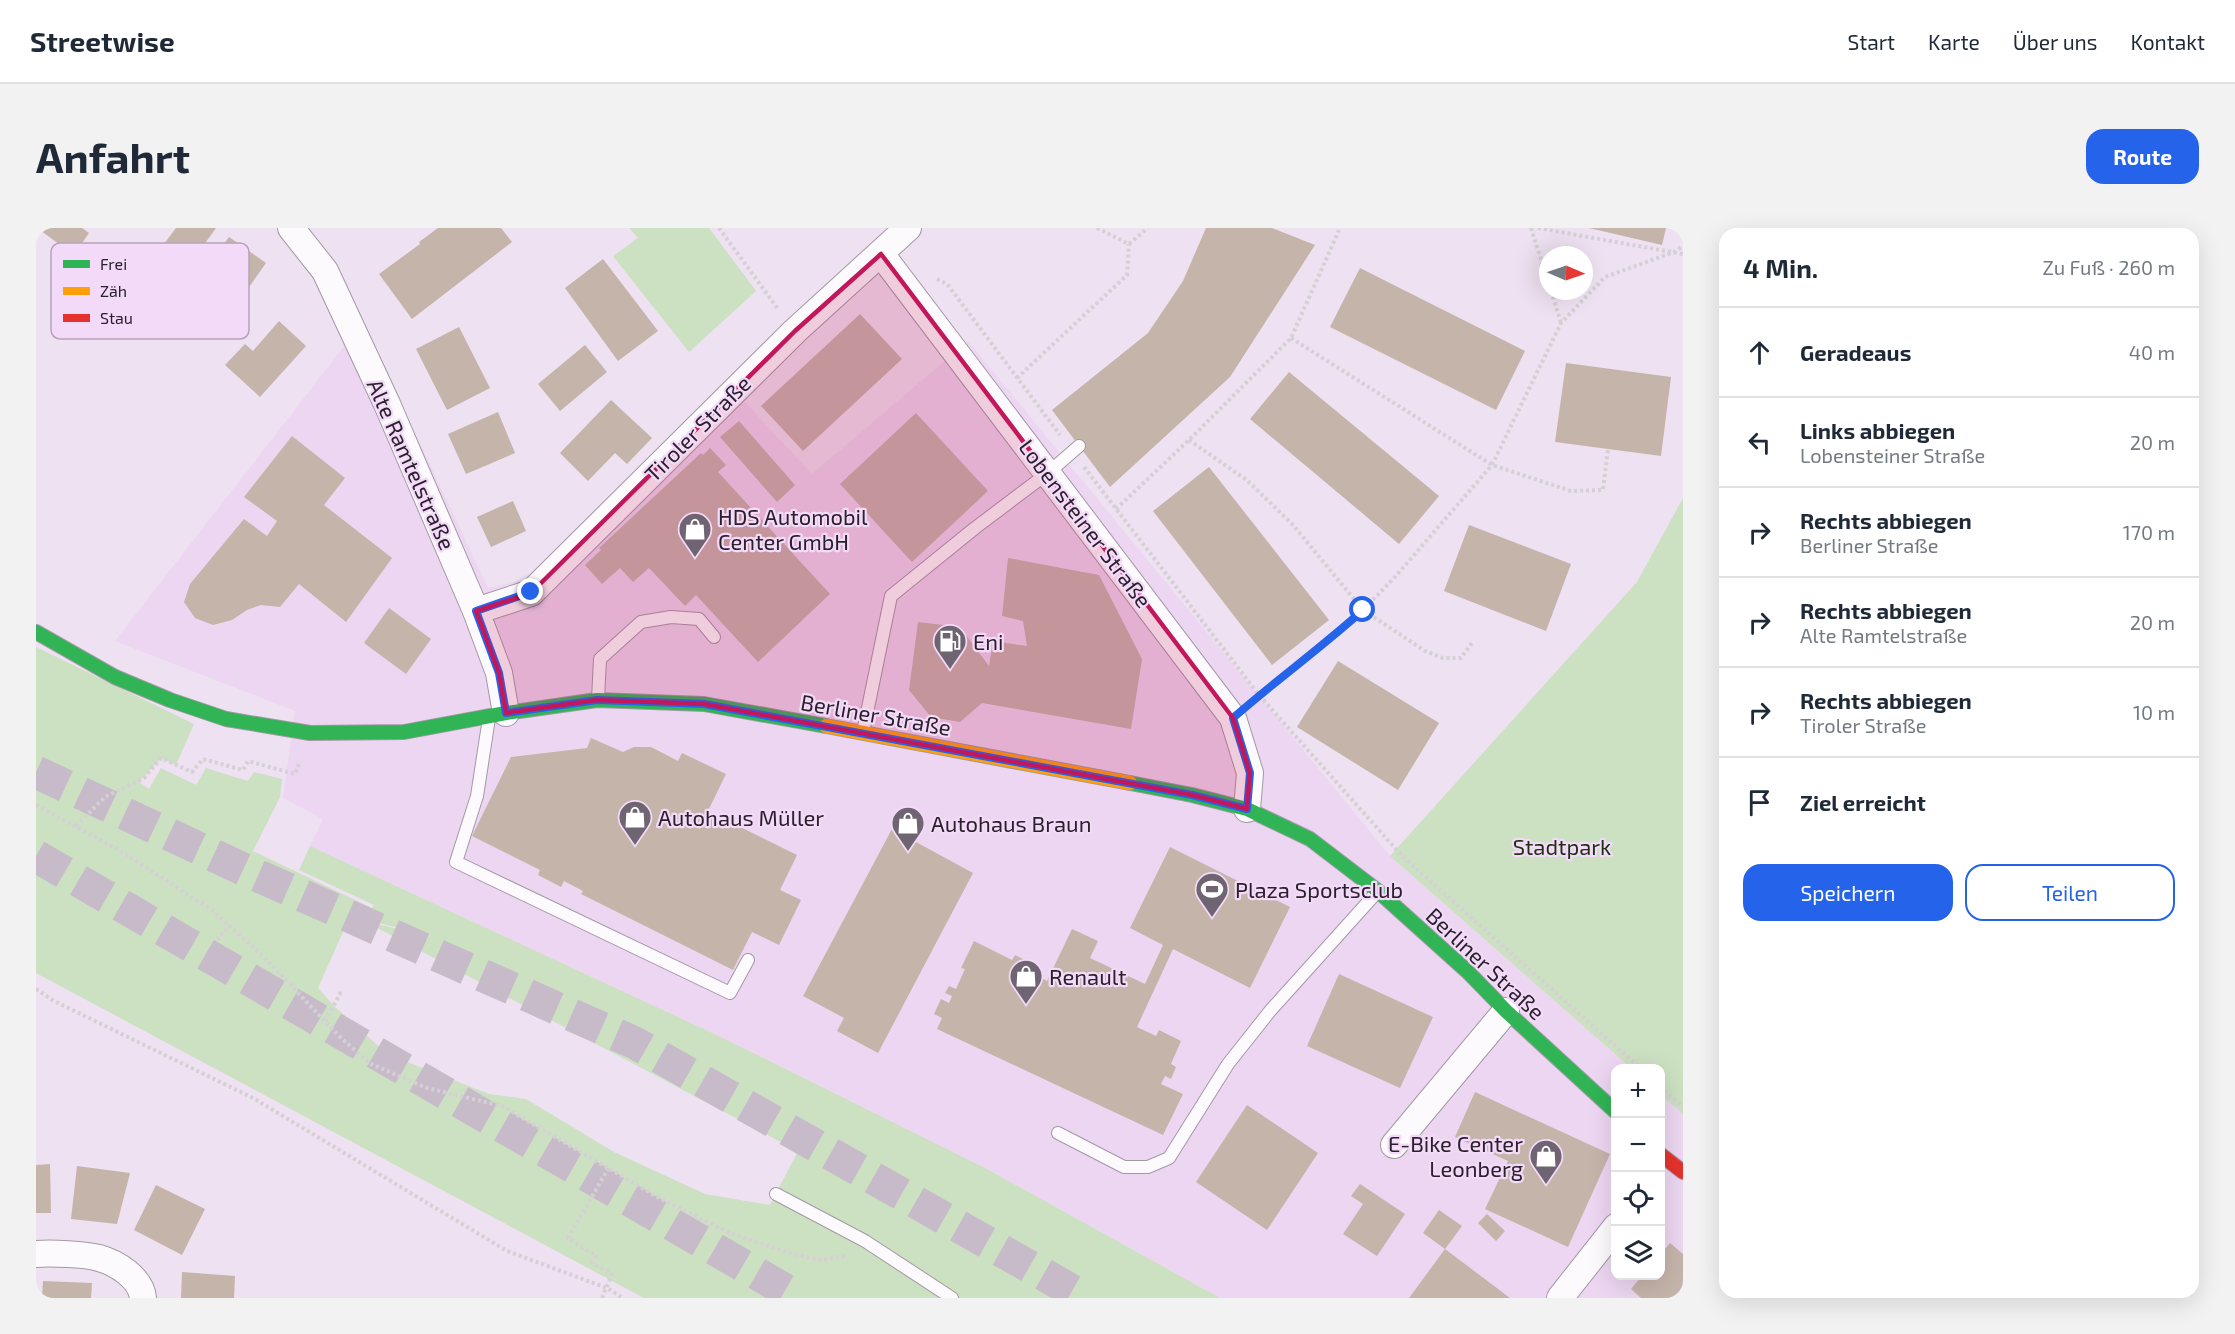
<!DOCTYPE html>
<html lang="de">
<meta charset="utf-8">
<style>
:root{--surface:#fff;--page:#f2f2f3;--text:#1f2937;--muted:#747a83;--line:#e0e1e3;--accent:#2563eb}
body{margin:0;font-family:"Exo 2",sans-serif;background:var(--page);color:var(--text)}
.controls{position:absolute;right:18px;bottom:18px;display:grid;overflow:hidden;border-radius:12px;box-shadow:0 6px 24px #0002}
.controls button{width:54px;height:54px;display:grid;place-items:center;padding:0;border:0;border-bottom:2px solid var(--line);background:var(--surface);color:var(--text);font:30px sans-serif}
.compass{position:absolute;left:1503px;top:18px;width:54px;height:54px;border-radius:50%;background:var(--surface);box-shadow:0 6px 24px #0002;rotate:92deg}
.stop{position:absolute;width:18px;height:18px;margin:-14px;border:4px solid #2563eb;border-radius:50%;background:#fff}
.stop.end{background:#2563eb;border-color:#fff;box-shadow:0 2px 6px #0008}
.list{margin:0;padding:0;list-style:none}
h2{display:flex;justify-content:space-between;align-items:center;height:78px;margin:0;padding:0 24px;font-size:26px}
h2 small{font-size:20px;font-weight:400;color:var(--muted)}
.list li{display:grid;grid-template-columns:39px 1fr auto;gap:18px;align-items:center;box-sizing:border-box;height:90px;padding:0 24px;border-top:2px solid var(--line)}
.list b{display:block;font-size:22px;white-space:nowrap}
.list p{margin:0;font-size:20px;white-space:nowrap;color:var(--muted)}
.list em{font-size:20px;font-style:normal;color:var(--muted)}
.actions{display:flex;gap:12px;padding:18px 24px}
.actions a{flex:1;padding:14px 0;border:2px solid var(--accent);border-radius:18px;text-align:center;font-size:21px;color:var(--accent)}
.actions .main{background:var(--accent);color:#fff}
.icon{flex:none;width:33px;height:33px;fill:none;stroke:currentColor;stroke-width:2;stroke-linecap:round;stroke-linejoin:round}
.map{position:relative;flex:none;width:1647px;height:1070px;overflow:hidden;border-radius:18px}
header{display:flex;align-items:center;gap:36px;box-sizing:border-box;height:84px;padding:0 30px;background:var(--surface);border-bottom:2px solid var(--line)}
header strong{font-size:28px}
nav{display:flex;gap:33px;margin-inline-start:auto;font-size:21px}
.intro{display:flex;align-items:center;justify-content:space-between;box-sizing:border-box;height:144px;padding:0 36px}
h1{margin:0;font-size:42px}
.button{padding:15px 27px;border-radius:18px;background:var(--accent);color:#fff;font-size:21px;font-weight:700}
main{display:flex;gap:36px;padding:0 36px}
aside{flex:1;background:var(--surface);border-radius:18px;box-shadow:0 6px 24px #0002}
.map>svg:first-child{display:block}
</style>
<header>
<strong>Streetwise</strong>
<nav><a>Start</a><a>Karte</a><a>Über uns</a><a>Kontakt</a></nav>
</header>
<div class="intro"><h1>Anfahrt</h1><a class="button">Route</a></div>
<main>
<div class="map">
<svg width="1647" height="1070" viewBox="0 0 1647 1070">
<rect width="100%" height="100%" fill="#eee1f1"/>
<polygon fill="#ecd6f1" points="327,94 452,360 493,350 693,157 776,246 932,113 1354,628 1595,840 1580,840 1580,1048 1624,1048 1625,867 1647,886 1647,1070 1184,1070 951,941 687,810 274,618 287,591 247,570 259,483 79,413"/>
<g fill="#cce0c2" fill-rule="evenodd">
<polygon points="593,0 673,0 720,63 653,124 577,28 602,10"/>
<polygon points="1647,270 1647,886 1625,867 1624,840 1595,840 1354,628 1601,354"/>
<path d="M0 419 158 496 140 537 125 530 103 554 113 561 125 540 160 557 170 540 212 553 218 544 246 551 244 569 217 623 334 679 325 691 332 694 400 710 328 691 338 677 263 642 274 618 687 810 951 941 1184 1070H608L0 745ZM315 686 762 923 734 977 669 966 578 924 490 871 453 866 351 826 298 778 282 760Z"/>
</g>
<g fill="#c5b4aa">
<polygon points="1,0 46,0 53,5 38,27"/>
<polygon points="140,0 180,0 152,39 125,20"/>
<polygon points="402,0 465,0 476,14 376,91 343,46 384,16 383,14"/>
<polygon points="1170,0 1236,0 1279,17 1194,149 1074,259 1016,182 1112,105 1147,53"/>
<polygon points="1553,0 1630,0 1626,17"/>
<polygon points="193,9 230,35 177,110 140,85"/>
<polygon points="567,31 622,103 582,133 529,60"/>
<polygon points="1324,40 1489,123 1460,182 1294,99"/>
<polygon points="824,86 866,131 767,223 725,178"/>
<polygon points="243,93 270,118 224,169 189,137 209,116 217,123"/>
<polygon points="423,99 454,160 411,182 380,121"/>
<polygon points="549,117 571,144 524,183 502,156"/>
<polygon points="1530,135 1635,149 1625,228 1519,214"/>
<polygon points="1253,144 1403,268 1363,316 1214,191"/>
<polygon points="575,172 616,210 591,236 579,225 552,253 524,225"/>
<polygon points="462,184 479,225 430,246 412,206"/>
<polygon points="880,185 952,263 876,334 804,256"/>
<polygon points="703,193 759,257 741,274 684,209"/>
<polygon points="256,208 309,250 288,277 356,330 310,394 263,356 244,379 225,377 211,382 196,392 177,397 159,390 148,374 154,356 208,291 231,308 241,293 208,269"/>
<polygon points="674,220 690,237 682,244 794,366 722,434 660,367 649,378 613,340 597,354 584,340 566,356 549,337 565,322 563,320 665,225 667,227"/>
<polygon points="1173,239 1293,392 1236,437 1117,283"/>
<polygon points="477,273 490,303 455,319 441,289"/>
<polygon points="1433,297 1535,336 1510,403 1408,363"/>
<polygon points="972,330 1063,347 1106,431 1095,501 946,475 924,494 895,489 873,462 882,394 924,399 953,438 957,413 991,418 987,393 966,388"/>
<polygon points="353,380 395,411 370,446 328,415"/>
<polygon points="1302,433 1403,495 1362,562 1261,499"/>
<polygon points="555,510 587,524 598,519 615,519 642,533 646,525 690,546 672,583 761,627 744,662 765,672 743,717 716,704 697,742 545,666 547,663 528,653 525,659 502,647 504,642 436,608 475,529 551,520"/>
<polygon points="856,601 937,645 842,825 801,803 808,790 767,768"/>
<polygon points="1134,619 1254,679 1214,760 1137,721 1101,799 1120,808 1123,802 1145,813 1135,836 1140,839 1135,851 1129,848 1125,856 1147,866 1127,907 901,801 906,790 898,786 905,771 913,775 916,768 909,765 913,758 920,761 929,741 925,740 938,713 976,732 979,727 1001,738 998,746 1011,753 1036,701 1062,713 1054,730 1109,756 1127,717 1094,700"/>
<polygon points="1303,746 1397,789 1364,860 1271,818"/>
<polygon points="1439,864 1574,926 1532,1019 1449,981 1472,933 1419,909"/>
<polygon points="1211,877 1282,925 1231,1002 1160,954"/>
<polygon points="14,936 15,985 0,985 0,937"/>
<polygon points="41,938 94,945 81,996 35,991"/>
<polygon points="1324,956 1369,986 1341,1028 1307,1006 1327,976 1315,968"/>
<polygon points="120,957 169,981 146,1027 98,1002"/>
<polygon points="1403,982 1426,998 1409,1021 1387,1005"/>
<polygon points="1451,986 1469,1003 1460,1013 1442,995"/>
<polygon points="1634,1015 1647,1026 1647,1070 1605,1070 1595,1061 1606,1048 1624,1048 1624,1027"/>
<polygon points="1409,1021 1474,1070 1373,1070"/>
<polygon points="146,1044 199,1048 198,1070 145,1070"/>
<polygon points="7,1053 56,1055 55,1070 6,1070"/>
</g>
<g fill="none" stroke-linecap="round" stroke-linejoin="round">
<g stroke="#c7bbca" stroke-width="33" stroke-dasharray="33 16" stroke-linecap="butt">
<polyline points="0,544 209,642 599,815 1049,1070"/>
<polyline points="0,628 763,1070"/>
</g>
<defs>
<g id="lane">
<polyline points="562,471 564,431 605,394 635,389 663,391 678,409"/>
<polyline points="453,490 441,568 420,634 694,765 712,732"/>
<polyline points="827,504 855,368 939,300 1012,245 1043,218"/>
<polyline points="1022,905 1088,939 1112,939 1133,930 1192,836 1234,783 1342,663"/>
<polyline points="740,966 829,1013 916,1070"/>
</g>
<g id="street">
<polyline points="255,0 289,43 351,176 440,383 463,445 470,485"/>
<polyline points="845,26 1197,490 1214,545 1211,581"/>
<polyline points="440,383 495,365 759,103 872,0"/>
<polyline points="1358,917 1470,783"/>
<path d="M0 1026C15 1025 49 1026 63 1030 81 1035 105 1050 107 1070"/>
<polyline points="1524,1070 1580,999"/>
</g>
<g id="fast">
<polyline points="0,404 79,449 134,472 190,491 274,505 368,504 470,485 561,472 668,476 790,498"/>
<polyline points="1094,555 1156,567 1211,581 1274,611 1342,663 1432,744 1470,783 1580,884"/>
</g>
<polyline id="slow" points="790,498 1094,555"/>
<polyline id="jam" points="1624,926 1647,944"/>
</defs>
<use href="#lane" stroke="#a399a5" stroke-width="14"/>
<use href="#street" stroke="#a399a5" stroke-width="28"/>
<use href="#fast" stroke="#a399a5" stroke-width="16"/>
<use href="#slow" stroke="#a399a5" stroke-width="16"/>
<use href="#jam" stroke="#a399a5" stroke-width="16"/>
<g stroke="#d4d0d4" stroke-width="4" stroke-dasharray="3 3" stroke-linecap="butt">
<polyline points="683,0 742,81"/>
<polyline points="1061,0 1093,16 1112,0"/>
<polyline points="1495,0 1512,54"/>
<polyline points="1502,0 1647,26"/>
<polyline points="901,51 911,56 1024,207"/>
<polyline points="1515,63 1525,95"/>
<polyline points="1255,110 1456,237 1535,263 1567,262 1572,221"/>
<polyline points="981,150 1091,47 1093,16"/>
<polyline points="1153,212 1212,253 1257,297 1327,382 1389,423 1407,430 1425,430 1436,415"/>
<polyline points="1048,239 1223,467 1366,628 1604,840"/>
<polyline points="1080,281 1153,212 1255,110 1304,0"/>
<polyline points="1222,468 1296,410 1327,382 1359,349 1456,237 1525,95 1569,49 1638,24 1647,18"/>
<polyline points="0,577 88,625 177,683 228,729 304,809 333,835 391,860 466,878 625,971 694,1005 757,1026 785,1032 809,1028"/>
<polyline points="40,598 69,569 108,550 125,530 156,544 167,531 207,542 212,533 259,546 264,533"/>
<polyline points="181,712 193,698"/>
<polyline points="0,761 18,773 217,870 471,1023 571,1060 587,1070"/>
<polyline points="289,793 306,762"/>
<polyline points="1624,859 1647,879"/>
<polyline points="566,1070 576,1046 556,1035 560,1028 532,1010 572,941"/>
</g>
<use href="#lane" stroke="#fcfafd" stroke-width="12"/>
<use href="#street" stroke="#fcfafd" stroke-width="26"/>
<use href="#fast" stroke="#30b455" stroke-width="14"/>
<use href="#slow" stroke="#ff9f0a" stroke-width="14"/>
<use href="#jam" stroke="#e5322d" stroke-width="14"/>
</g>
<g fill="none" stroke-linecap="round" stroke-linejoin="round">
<path stroke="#2563eb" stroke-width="8" d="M495 364 440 383 463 445 470 485 561 472 668 476 1156 567 1211 581 1214 545 1197 490C1239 453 1285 420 1327 382"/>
</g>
<path fill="#c2185b" fill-opacity="0.2" stroke="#c2185b" stroke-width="4.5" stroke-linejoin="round" d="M845 26 1197 490 1214 545 1211 581 1156 567 668 476 561 472 470 485 463 445 440 383 495 365 759 103Z"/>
<defs>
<symbol id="shop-pin" viewBox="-11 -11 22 30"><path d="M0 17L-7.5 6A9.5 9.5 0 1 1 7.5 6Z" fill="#6f6471" stroke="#f3daf8"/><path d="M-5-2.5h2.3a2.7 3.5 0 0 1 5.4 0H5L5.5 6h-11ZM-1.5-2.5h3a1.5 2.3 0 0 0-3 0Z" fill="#fff"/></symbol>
<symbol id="fuel-pin" viewBox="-11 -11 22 30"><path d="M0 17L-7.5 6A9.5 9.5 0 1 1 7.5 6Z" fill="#6f6471" stroke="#f3daf8"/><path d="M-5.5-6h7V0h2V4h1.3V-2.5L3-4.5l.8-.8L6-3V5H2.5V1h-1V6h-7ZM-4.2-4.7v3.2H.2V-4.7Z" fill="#fff"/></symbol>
<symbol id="stadium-pin" viewBox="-11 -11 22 30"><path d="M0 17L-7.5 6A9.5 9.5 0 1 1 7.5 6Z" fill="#6f6471" stroke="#f3daf8"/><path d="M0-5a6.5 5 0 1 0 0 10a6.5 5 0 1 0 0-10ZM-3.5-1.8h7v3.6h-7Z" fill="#fff"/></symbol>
</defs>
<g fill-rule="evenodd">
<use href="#shop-pin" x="640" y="282" width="38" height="52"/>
<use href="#fuel-pin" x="895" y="394" width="38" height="52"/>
<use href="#shop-pin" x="580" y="570" width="38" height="52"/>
<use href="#shop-pin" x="853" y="576" width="38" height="52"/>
<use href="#stadium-pin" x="1157" y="642" width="38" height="52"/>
<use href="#shop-pin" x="971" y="729" width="38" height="52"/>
<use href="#shop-pin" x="1491" y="909" width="38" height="52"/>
</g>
<g text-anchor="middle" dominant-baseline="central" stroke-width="4.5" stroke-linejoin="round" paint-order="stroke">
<g font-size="22" fill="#2a212c" stroke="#f3daf8">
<text transform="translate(661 200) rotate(-45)">Tiroler Straße</text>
<text transform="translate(376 236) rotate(66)">Alte Ramtelstraße</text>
<text transform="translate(1050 295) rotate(53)">Lobensteiner Straße</text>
<text transform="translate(840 486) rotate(10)">Berliner Straße</text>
<text transform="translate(1450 735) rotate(43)">Berliner Straße</text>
</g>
<g font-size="22" fill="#2a212c" stroke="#f3daf8" text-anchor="start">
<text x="682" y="288">HDS Automobil<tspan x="682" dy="25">Center GmbH</tspan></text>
<text x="937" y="413">Eni</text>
<text x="622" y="589">Autohaus Müller</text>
<text x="895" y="595">Autohaus Braun</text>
<text x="1199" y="661">Plaza Sportsclub</text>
<text x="1013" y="748">Renault</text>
<text x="1487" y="915" text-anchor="end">E-Bike Center<tspan x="1487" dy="25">Leonberg</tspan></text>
</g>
<g font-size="22" fill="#1b3110" stroke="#f3daf8">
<text x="1526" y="618">Stadtpark</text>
</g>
</g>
<rect x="15" y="15" width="198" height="96" rx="9" fill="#f3daf8" stroke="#b7a2bb" stroke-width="1.5"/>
<rect x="27" y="32" width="27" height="8" fill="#30b455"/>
<rect x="27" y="59" width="27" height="8" fill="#ff9f0a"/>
<rect x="27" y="86" width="27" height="8" fill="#e5322d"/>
<g font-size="16" fill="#2a212c">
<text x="64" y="42">Frei</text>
<text x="64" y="69">Zäh</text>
<text x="64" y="96">Stau</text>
</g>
</svg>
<div class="controls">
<button>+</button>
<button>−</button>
<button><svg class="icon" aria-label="locate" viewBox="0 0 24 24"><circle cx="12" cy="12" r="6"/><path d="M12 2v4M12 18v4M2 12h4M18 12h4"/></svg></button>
<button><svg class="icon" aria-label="layers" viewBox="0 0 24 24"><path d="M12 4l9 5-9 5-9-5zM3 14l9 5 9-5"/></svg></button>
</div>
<svg class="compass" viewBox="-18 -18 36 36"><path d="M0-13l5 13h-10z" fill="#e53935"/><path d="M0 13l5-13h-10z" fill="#747a83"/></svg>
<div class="stop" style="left:1327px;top:382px"></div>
<div class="stop end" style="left:495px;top:364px"></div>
</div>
<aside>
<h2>4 Min.<small>Zu Fuß · 260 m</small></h2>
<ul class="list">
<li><svg class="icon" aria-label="ahead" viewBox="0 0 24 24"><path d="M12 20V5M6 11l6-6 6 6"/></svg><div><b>Geradeaus</b></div><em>40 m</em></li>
<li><svg class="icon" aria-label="left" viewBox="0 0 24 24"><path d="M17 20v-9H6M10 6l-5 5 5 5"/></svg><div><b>Links abbiegen</b><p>Lobensteiner Straße</p></div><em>20 m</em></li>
<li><svg class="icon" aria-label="right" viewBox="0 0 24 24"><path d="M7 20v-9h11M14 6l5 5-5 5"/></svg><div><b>Rechts abbiegen</b><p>Berliner Straße</p></div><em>170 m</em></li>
<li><svg class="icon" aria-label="right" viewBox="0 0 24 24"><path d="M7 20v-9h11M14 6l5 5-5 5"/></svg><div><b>Rechts abbiegen</b><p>Alte Ramtelstraße</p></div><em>20 m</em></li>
<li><svg class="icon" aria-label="right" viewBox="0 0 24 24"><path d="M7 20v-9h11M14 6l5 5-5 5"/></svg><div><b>Rechts abbiegen</b><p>Tiroler Straße</p></div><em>10 m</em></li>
<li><svg class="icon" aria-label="arrive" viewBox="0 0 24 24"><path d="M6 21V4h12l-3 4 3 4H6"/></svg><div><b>Ziel erreicht</b></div></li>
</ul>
<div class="actions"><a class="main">Speichern</a><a>Teilen</a></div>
</aside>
</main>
